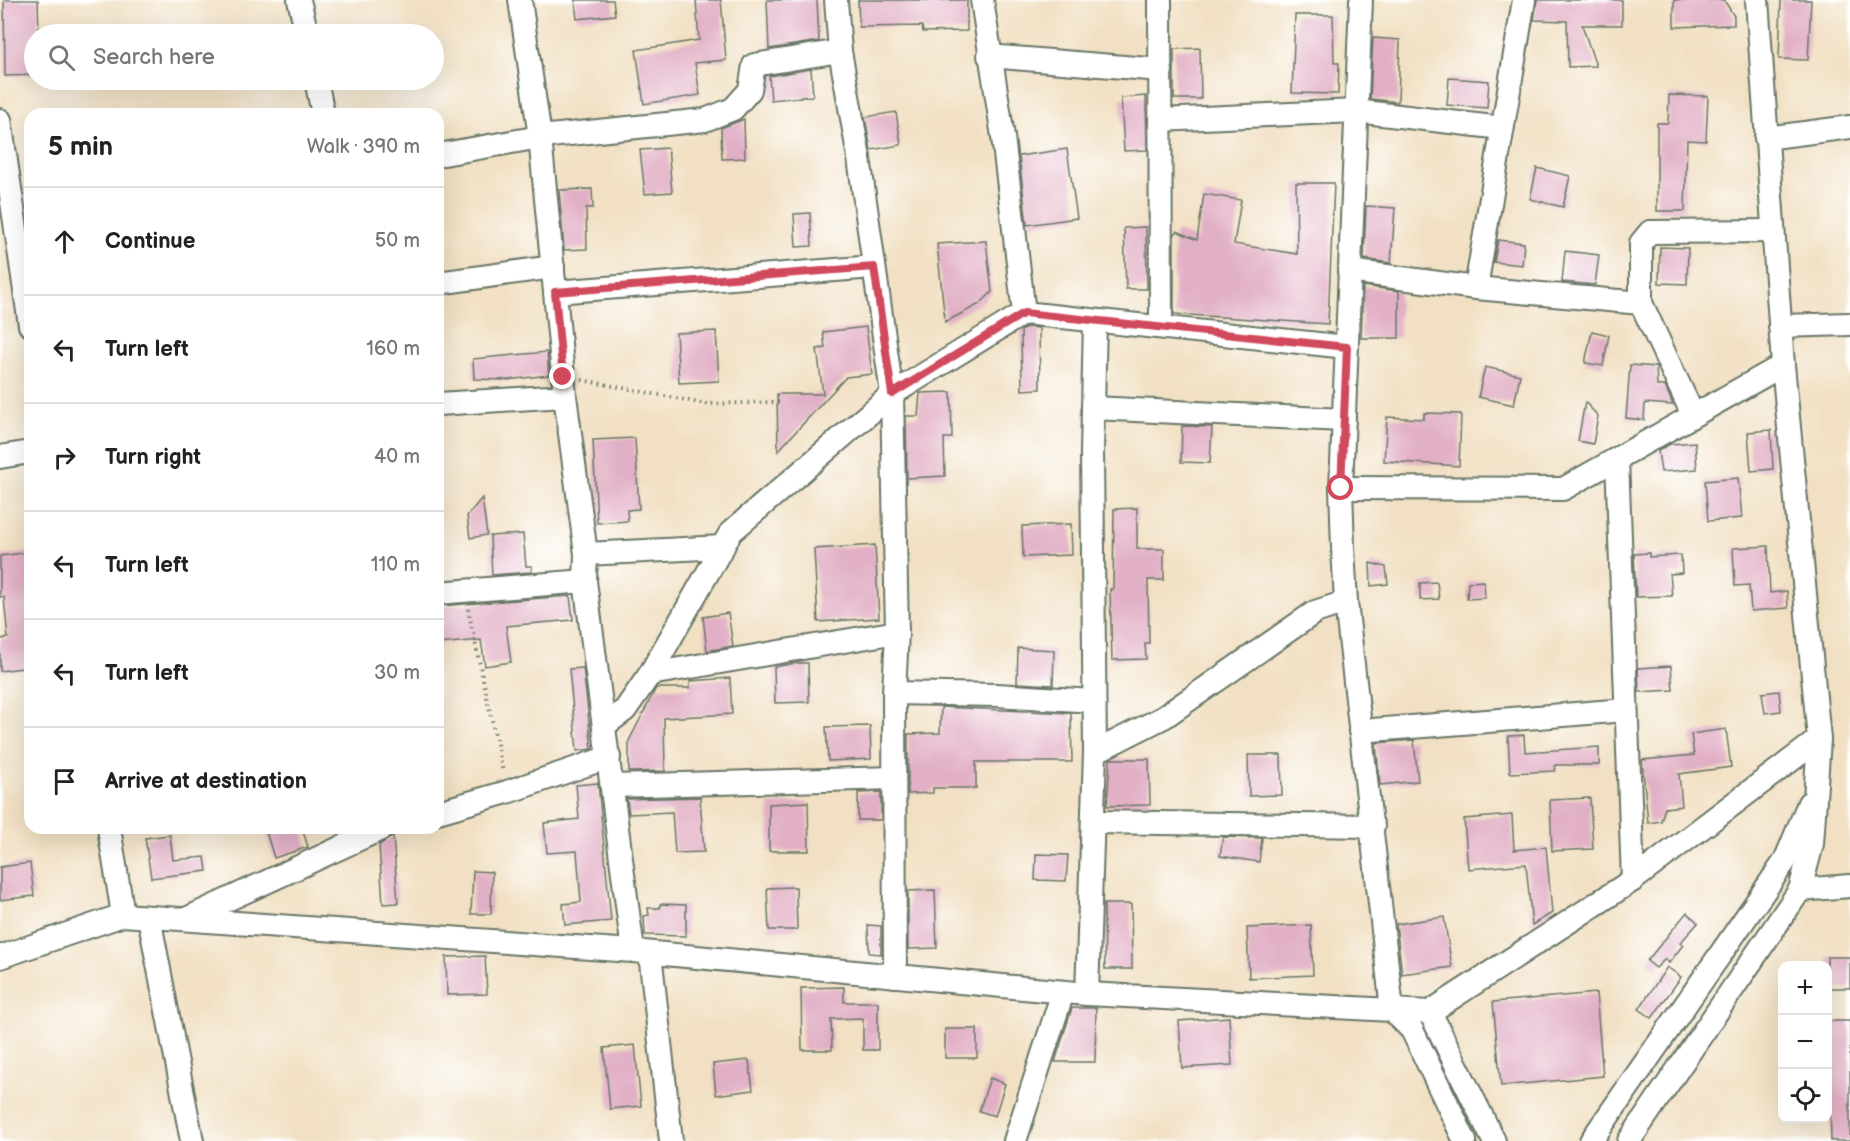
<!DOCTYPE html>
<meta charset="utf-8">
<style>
:root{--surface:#fff;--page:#f6f6f6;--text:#222;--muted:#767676;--line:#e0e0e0}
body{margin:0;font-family:"Balsamiq Sans",sans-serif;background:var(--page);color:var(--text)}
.controls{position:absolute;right:18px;bottom:18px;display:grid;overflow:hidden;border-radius:12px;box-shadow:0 6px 24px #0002}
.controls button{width:54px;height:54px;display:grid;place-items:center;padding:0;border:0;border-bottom:2px solid var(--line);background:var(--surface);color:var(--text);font:30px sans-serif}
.stop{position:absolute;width:18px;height:18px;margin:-14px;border:4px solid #d1495b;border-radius:50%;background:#fff}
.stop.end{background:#d1495b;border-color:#fff;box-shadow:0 2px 6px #0008}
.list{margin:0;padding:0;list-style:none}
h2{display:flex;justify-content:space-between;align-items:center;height:78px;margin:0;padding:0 24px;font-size:26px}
h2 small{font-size:20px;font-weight:400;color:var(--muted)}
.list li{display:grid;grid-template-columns:39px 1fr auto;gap:18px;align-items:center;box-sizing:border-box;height:108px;padding:0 24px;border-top:2px solid var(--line)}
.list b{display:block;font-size:22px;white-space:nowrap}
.list em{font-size:20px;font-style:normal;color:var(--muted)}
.icon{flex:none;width:33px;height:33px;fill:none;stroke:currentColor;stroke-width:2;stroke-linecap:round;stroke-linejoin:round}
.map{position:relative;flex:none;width:1850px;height:1141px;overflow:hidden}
.search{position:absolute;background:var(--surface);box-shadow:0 6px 24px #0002;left:24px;top:24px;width:420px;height:66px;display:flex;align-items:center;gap:15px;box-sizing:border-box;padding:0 21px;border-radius:33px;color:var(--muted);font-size:22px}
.panel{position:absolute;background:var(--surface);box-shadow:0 6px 24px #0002;left:24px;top:108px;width:420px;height:726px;border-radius:18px}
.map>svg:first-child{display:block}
</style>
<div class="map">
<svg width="1850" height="1141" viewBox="0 0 1850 1141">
<rect width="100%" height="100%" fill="#fff"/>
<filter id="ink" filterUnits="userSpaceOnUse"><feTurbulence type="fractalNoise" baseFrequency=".0167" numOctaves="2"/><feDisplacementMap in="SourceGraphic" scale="12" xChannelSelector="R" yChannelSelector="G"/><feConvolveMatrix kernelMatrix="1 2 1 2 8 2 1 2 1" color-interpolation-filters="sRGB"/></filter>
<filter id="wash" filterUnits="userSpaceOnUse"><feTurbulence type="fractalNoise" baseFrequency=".008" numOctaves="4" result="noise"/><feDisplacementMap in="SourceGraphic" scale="24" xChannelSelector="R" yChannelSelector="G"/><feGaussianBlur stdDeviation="1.35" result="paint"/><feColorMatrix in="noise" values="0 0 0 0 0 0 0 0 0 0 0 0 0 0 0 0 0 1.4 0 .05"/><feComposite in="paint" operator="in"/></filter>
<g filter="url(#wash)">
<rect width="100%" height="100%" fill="#f1e0c3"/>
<g id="blocks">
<g fill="#e2b0c6">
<polygon points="4,0 38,0 39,34 34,34 34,75 5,76"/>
<polygon points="575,0 613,0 615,15 577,19"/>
<polygon points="696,0 721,0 726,60 695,63 700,95 644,104 636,50 699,40"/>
<polygon points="767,0 817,0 819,41 769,49"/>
<polygon points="858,0 967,0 967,31 923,32 922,26 859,27"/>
<polygon points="1537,0 1622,0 1622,25 1582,25 1596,66 1568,67 1567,21 1534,20"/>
<polygon points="1674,0 1724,0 1734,16 1734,25 1674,27"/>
<polygon points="1781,0 1811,0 1808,60 1779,59"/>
<polygon points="1295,15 1333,15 1334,63 1339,63 1338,94 1292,93"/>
<polygon points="1373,38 1400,40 1398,102 1370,99"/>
<polygon points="1200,48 1201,99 1174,99 1174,49"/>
<polygon points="811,69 813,96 771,100 769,76"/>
<polygon points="1449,78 1489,81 1487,108 1447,105"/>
<polygon points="1669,95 1708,96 1706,141 1687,140 1685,211 1657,211 1657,123 1668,123"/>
<polygon points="1146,96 1147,150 1124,151 1121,98"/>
<polygon points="896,112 901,145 871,150 865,117"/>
<polygon points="744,119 745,158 722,159 721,128"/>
<polygon points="668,148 672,192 645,194 640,150"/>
<polygon points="1067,149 1077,218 1027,225 1019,156"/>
<polygon points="1537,168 1570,176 1563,207 1530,199"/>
<polygon points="1296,183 1334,183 1328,324 1174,314 1174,236 1177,231 1197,240 1204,194 1241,200 1234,244 1297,254"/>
<polygon points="592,189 593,208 586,208 587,249 564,250 559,190"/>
<polygon points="1366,206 1395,208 1391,263 1364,259"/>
<polygon points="810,213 812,246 796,247 794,214"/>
<polygon points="1146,227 1147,289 1126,289 1124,228"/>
<polygon points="1498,240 1524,243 1522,265 1494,262"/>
<polygon points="986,241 992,292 980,304 945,322 937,244"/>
<polygon points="1660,247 1688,248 1687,284 1659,283"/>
<polygon points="1565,251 1599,255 1595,285 1562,282"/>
<polygon points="1363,286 1399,291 1399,338 1361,338"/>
<polygon points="866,327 872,374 846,377 778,451 777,394 823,394 817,349 825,348 823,332"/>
<polygon points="1027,327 1039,328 1040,389 1022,390 1021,331"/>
<polygon points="716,331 719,381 679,383 676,333"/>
<polygon points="1592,331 1609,335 1603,366 1585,363"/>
<polygon points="547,352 549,375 507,380 474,379 473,359"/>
<polygon points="1630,365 1656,367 1657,386 1665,386 1673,405 1645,403 1644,420 1626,418"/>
<polygon points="1485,367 1520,375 1514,405 1478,397"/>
<polygon points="951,392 952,438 944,438 945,476 907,478 906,416 918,416 920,393"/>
<polygon points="1585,402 1598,416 1593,444 1578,441"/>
<polygon points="1424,413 1461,414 1459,466 1384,461 1387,417 1424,419"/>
<polygon points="1182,426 1212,427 1210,463 1181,462"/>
<polygon points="1771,430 1773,469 1751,471 1748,432"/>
<polygon points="635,438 639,509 627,510 628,521 597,523 593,440"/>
<polygon points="1695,442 1697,469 1661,472 1658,451 1670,444"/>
<polygon points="1738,478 1742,518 1708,521 1705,481"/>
<polygon points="482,498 487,535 470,538 467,516"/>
<polygon points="1137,508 1137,549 1164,549 1164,580 1148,580 1149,643 1145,643 1146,659 1112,660 1110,589 1113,589 1114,509"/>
<polygon points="1071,524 1072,555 1023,557 1022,526"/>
<polygon points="523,534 526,566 532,566 532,572 492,575 490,536"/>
<polygon points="875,545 879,618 818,622 814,549"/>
<polygon points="1768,546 1770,593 1787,591 1788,608 1751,611 1749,585 1735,586 1733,548"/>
<polygon points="30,552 30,667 0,671 0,639 8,638 4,597 0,597 0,556"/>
<polygon points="1649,553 1649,557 1681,555 1682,573 1670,574 1672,596 1636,597 1634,554"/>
<polygon points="1370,563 1386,567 1388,584 1371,586"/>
<polygon points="1484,581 1485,598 1467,599 1468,582"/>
<polygon points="1437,582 1439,599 1420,600 1420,583"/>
<polygon points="570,596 573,620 506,626 511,662 485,666 481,640 438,644 438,606"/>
<polygon points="728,613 733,646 707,651 703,617"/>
<polygon points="1018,648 1054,650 1053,685 1017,683"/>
<polygon points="796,663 808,663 809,702 775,703 774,667"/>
<polygon points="1671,666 1673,690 1639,692 1638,668"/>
<polygon points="583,668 592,749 577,751 569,669"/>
<polygon points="730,678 732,714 664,718 665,771 629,772 629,741 656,688 690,688 690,681"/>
<polygon points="1779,691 1781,711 1765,713 1762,693"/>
<polygon points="941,707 1071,713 1072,762 976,762 976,788 933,788 933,793 908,794 908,734 940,733"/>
<polygon points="870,726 871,759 828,761 826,727"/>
<polygon points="1726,729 1731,767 1679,774 1682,806 1665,808 1661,821 1648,823 1642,760 1694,755 1691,734"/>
<polygon points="1524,735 1525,752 1599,747 1599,765 1555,765 1555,771 1510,773 1508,736"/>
<polygon points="1414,740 1418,781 1380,785 1376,743"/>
<polygon points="1248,755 1281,755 1282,795 1249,796"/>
<polygon points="1110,759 1149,759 1150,805 1107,806"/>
<polygon points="598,783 611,921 565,925 563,904 581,902 577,851 547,853 544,823 579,819 576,785"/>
<polygon points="881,792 881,820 858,820 858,793"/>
<polygon points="700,797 704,852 675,853 672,812 629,814 627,799"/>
<polygon points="1590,798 1593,849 1552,851 1550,800"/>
<polygon points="808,802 809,851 769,851 769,804"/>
<polygon points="1512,815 1514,850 1546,847 1552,913 1532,925 1526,864 1468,869 1464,819"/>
<polygon points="265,828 302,828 308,847 274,858"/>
<polygon points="170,835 173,860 205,857 207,871 151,878 145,838"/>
<polygon points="393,836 398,903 383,904 379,845"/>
<polygon points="1223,837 1262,838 1259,862 1220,856"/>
<polygon points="1036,854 1068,855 1066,881 1035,880"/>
<polygon points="30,863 34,896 0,900 0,867"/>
<polygon points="473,871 492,872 491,914 471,914"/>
<polygon points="796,887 797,930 769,930 767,888"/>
<polygon points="935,890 937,948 908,949 908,891"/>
<polygon points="660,904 686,905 686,936 645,935 644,916 649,915 648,908 660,908"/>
<polygon points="1104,904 1131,904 1132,969 1105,969"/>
<polygon points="1687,912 1698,923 1680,943 1683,945 1669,963 1665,959 1656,968 1647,961"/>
<polygon points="1444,917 1452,967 1402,974 1396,924"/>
<polygon points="868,925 881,926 881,954 869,953"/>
<polygon points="1311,925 1313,975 1249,978 1247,928"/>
<polygon points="485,956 487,994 447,995 446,957"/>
<rect x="1827" y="957" width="23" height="31"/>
<polygon points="1667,967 1681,977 1652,1018 1639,1009"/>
<polygon points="844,987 844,1002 878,1002 878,1050 863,1050 863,1018 831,1019 832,1050 802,1050 801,988"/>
<polygon points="1596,993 1603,1076 1501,1086 1493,1002"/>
<polygon points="1072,1008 1096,1008 1095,1062 1055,1062"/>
<polygon points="1229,1017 1232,1065 1182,1068 1179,1021"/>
<polygon points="1828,1021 1850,1021 1850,1141 1831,1141"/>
<rect x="945" y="1029" width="32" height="29"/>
<polygon points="635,1045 641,1106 610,1109 604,1048"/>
<polygon points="749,1060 753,1090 716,1095 713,1064"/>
<polygon points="990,1078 1005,1084 995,1116 979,1111"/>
</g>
</g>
</g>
<g filter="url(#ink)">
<use href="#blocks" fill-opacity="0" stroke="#687666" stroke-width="1.5"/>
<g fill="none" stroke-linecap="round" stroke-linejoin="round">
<defs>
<g id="minor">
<polyline points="299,0 307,34"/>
<polyline points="520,0 540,137 565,396 586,554 585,581 633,951"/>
<polyline points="836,0 840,51 859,158 892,394 897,632 894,693 895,976"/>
<polyline points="982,0 1003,137 1024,313"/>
<polyline points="1160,0 1161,327"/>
<polyline points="1361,0 1341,488 1343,548 1346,602 1392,1010 1412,1030 1465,1141"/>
<polyline points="989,56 1161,70"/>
<polyline points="316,80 323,114"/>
<polyline points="0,120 30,325"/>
<polyline points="1160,120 1356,111 1502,128"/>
<polyline points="1766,138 1850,127"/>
<polyline points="438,155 540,137 705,120 733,109 750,90 754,65 840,51"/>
<polyline points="1349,271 1476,288 1641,303 1693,415"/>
<polyline points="438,283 553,267"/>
<polyline points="1476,288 1524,0"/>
<polyline points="555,292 874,267"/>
<polyline points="1641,303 1641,243 1650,232 1773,231"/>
<polyline points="1780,326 1850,324"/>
<polyline points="438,404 565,396"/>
<polyline points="1093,408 1344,420"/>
<polyline points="0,457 30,452"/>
<polyline points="1617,459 1633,880"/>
<polyline points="1341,488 1563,489 1783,365"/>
<polyline points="586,554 723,547"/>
<polyline points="438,593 585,581"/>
<polyline points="650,674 897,632"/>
<polyline points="894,693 996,695 1094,701"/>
<polyline points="605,725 625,710 650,674 731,532 892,394 1024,313 1347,347"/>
<polyline points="1360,731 1626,710"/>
<polyline points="1095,752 1164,717 1315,612 1346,602"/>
<polyline points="612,786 894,778"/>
<polyline points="438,812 507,792 609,757"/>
<polyline points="1093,822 1373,826"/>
<polyline points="109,828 123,915"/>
<polyline points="1800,890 1850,886"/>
<polyline points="149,917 192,1141"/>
<polyline points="186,919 383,828"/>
<polyline points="650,953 671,1141"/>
<polyline points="0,957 123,915 633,951 1087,994 1430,1012 1494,1141"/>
<polyline points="1087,994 1095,752 1092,453 1095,321"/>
<polyline points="1430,1012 1633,880 1819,739"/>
<polyline points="1015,1141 1063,992"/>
<polyline points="1591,1141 1785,861 1809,803"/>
<polyline points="1629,1141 1800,890 1812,844 1819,739 1783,365 1757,0"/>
</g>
</defs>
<use href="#minor" stroke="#687666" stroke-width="26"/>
<g stroke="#687666" stroke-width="4" stroke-dasharray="1.5 4.5" stroke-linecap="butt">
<polyline points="582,380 706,404 779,402"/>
<polyline points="468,609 503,772"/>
</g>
<use href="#minor" stroke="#fff" stroke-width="22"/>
</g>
</g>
<g fill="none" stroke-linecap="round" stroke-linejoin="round" filter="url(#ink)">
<polyline stroke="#d1495b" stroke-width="8" points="563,377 555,292 874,267 892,394 1024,313 1347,347 1341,488"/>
</g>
</svg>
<div class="controls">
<button>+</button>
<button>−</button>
<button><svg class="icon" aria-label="locate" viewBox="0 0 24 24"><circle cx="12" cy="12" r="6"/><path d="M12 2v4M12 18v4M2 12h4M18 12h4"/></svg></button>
</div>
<div class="stop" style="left:1341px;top:488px"></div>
<div class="stop end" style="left:563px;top:377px"></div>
<div class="search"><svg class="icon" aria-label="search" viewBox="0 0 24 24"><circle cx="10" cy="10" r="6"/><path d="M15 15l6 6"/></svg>Search here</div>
<section class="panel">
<h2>5 min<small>Walk · 390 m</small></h2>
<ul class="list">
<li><svg class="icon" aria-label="ahead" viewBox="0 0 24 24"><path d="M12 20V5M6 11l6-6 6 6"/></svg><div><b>Continue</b></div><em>50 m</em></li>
<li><svg class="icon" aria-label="left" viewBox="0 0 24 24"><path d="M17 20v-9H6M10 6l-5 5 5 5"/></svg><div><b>Turn left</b></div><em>160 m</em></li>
<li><svg class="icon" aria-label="right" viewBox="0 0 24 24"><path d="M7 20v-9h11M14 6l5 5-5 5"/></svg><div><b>Turn right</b></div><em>40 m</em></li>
<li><svg class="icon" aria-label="left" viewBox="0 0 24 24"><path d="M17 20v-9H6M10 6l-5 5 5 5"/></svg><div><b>Turn left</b></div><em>110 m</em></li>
<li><svg class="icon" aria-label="left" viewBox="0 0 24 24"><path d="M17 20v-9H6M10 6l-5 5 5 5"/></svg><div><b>Turn left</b></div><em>30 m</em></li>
<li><svg class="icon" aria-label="arrive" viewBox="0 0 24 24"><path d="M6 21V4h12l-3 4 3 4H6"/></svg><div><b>Arrive at destination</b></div></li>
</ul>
</section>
</div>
